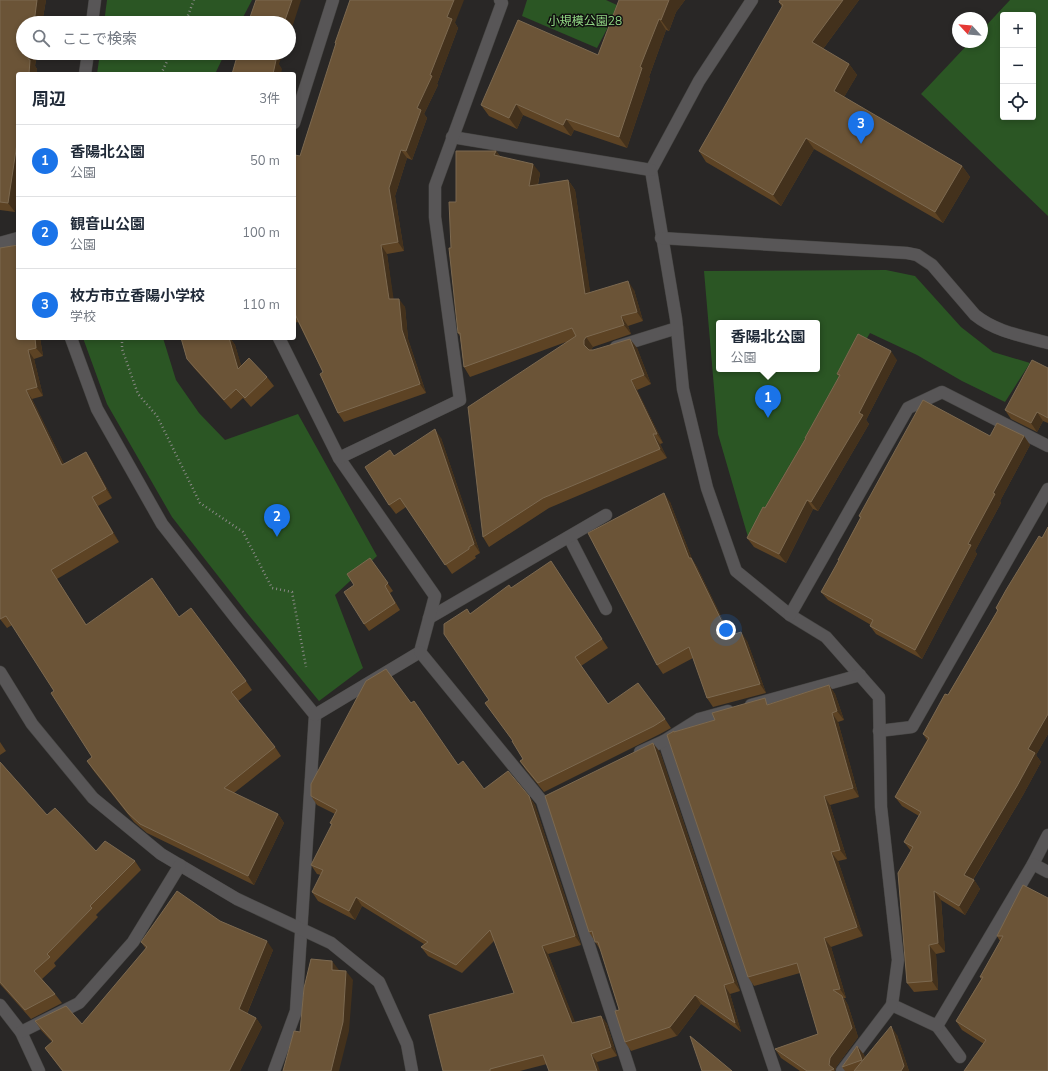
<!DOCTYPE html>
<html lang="ja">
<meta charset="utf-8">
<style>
:root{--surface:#fff;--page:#f2f2f3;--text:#1f2937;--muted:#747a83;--line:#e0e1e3;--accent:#1a73e8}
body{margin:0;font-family:"Nunito Sans","Noto Sans JP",sans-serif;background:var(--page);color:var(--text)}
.controls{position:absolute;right:12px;top:12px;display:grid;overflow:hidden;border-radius:4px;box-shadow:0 2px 6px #0003}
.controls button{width:36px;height:36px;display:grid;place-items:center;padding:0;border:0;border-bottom:1px solid var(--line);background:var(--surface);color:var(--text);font:20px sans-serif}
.compass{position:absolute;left:952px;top:12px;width:36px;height:36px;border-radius:50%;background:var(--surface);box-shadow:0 2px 6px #0003;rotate:296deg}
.you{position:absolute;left:726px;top:630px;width:14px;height:14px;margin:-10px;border:3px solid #fff;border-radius:50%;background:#1a73e8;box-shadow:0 0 0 6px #1a73e833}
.badge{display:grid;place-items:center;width:26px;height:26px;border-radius:50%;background:var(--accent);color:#fff;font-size:13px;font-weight:700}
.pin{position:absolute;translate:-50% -33px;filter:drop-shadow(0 1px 2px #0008)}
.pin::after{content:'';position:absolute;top:21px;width:14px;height:12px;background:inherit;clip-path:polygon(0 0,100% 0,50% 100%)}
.popup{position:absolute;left:716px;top:320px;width:104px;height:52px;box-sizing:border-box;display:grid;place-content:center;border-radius:4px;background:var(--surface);filter:drop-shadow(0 1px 3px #0005);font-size:13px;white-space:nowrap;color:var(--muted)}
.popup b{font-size:15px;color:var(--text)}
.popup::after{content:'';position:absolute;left:50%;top:100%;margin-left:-8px;border:8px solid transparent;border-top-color:var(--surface)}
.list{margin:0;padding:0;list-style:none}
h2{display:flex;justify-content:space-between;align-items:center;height:52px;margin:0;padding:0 16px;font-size:17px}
h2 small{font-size:13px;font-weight:400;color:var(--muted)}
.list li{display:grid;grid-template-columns:26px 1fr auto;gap:12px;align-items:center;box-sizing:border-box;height:72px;padding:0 16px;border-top:1px solid var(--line)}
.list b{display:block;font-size:15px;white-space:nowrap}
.list p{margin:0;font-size:13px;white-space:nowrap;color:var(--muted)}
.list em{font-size:13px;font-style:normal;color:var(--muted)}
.icon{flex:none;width:22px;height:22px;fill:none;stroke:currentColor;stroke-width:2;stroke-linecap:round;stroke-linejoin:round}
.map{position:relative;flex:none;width:1048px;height:1071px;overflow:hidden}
.search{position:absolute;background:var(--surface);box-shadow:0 2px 6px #0003;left:16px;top:16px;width:280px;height:44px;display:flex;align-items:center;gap:10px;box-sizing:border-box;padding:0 14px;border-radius:22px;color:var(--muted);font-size:15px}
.panel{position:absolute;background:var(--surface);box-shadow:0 2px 6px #0003;left:16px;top:72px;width:280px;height:268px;border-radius:4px}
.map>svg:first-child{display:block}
</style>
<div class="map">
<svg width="1048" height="1071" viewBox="0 0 1048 1071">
<rect width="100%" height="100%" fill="#292726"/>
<g fill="#2b5624" fill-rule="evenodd">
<polygon points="107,0 252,0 240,23 104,23"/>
<polygon points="527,0 606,0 619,6 597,48 522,16"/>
<path d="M1010 0H1048V216L921 94 970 42H982V30ZM1003 15H1033V117H1003Z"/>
<polygon points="100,53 225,53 215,74 97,74"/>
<path d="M886 270 915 276 961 327 993 352 1030 363 1005 402 962 381 917 355 870 333 748 537 718 434 704 271ZM719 323H817V369H719Z"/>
<polygon points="83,338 163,338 176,380 199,413 225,440 298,414 377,556 335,595 363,668 319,701 247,613 172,517 107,404"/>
</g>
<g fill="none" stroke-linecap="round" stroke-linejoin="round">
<defs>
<g id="lane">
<polyline points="616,347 677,328"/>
<polyline points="569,537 606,609"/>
<polyline points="429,618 606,515"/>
<polyline points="879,731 912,727 1048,489"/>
<polyline points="937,1026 960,1057"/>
</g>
<g id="street">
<polyline points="752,0 699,81 651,170 676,319 683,389 707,488 736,571 790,615 826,637 879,697 881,807 898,960 892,1005 937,1026 1033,864 1048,835"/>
<polyline points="92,23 95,0"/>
<polyline points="85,74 88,53"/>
<polyline points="294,123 333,0"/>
<polyline points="452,137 651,170"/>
<path d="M661 238 907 253 917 255 932 265 975 315C996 332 1023 336 1048 343"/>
<polyline points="0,243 18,238"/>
<polyline points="71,338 97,409 162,524 238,621 315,715 296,1011 274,1071"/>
<polyline points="279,338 339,458 435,596 420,652 315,715"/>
<polyline points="339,458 460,400 435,217 435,186 502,3 500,0"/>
<polyline points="790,615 908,408 942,392 1048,446"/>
<polyline points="420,652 542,801 630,1071"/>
<polyline points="0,672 32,724 93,798 161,854 237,899 331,943 379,982 407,1044 412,1071"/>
<polyline points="751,705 860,675"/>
<polyline points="664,741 775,1071"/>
<polyline points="640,752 664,741 699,719 728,711"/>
<polyline points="1033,864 1048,872"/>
<polyline points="0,1005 21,1032 39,1071"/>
<polyline points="21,1032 79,1003 133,942 180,865"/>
<polyline points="842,1071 892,1005"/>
</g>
</defs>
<use href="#lane" stroke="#454442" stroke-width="13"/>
<use href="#street" stroke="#454442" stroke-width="13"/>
<g stroke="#8a8987" stroke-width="2.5" stroke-dasharray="1 3" stroke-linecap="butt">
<polyline points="185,23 194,0"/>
<polyline points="161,74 171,53"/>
<polyline points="122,338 122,349 138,394 157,416 200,503 243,532 272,588 292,592 306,667"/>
</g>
<use href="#lane" stroke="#585657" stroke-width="12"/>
<use href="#street" stroke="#585657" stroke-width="12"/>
</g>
<g fill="#5d4324">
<polygon points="0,0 46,0 42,23 23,53 37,53 35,66 37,69 37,74 18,74 15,212 0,210"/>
<polygon points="619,0 685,0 676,12 669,31 666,30 649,77 650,79 627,148 574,130 571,136 523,115 517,129 489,116 481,105 598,55"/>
<polygon points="780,0 859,0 823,49 849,64 857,75 844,97 962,166 970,177 943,223 814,149 781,206 706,162 699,151 782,7 779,2"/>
<polygon points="455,23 458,28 437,84 438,85 424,114 427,118 412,160 407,158 395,196 404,251 387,254 393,299 405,307 408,339 426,393 344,422 338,413 323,372 298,322 294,323 294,157 300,156 336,45 335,43"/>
<polygon points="496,151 500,156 540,173 538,185 568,180 575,190 590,293 634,290 643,321 628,326 631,334 593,347 591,350 637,348 651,384 637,390 663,443 660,444 667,458 549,508 489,547 483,537 566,342 470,377 464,367 460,336 458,333 456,202"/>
<polygon points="18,245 40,338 43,356 34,359 43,396 32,399 64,464 86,452 92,461 112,498 98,506 119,542 57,579 86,624 179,617 246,681 252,690 238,701 275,747 281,756 234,793 278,814 284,823 254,885 147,833 134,822 93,770 87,761 92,757 54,691 12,625 7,628 0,619"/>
<polygon points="181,338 232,338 230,338 235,345 241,366 267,377 274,386 251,407 243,398 231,409 194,368 187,359"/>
<polygon points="897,360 866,420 869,424 818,511 813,509 786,563 754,547 747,538 805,439 805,438 839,377 837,374"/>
<polygon points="1048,368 1048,423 1043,421 1037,432 1011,419 1005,410"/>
<polygon points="990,436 1024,436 1030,445 1000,501 1001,503 975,551 977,554 922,659 876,634 870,626 871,625 828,600 821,592 839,561 838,560 860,518 859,516"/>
<polygon points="441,438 480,553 475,556 476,558 452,574 406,507 396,514 389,505 395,456"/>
<polygon points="670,502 692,559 697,567 730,635 747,641 766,693 713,707 707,698 693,658 663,674 657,665"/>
<polygon points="1048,527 1048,734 1036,755 1041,762 1023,795 973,880 974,880 980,889 965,915 941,900 945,952 936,954 938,990 914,992 907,983 911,851 904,842 919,816 902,806 895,797 927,740 923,734 948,695 997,611 996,608 1042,538"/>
<polygon points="370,558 393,591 390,593 400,610 369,631 364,624 354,585"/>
<polygon points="557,570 608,648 581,666 608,704 665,719 671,728 660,734 544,792 526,770 520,761 523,759 513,741 485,703 489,700 470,614 511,588"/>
<polygon points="829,685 835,694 844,720 838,722 859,797 830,805 847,859 838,861 863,936 831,947 846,998 844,998 848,1005 858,1037 836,1067 835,1071 800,1071 781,1058 775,1049 818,1034 800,973 754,986 748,977 674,732 769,704"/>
<polygon points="411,703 458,765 484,789 529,796 535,805 581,945 548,954 575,1023 601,1016 607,1024 617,1056 597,1062 547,1064 520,1071 443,1071 514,993 494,941 462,973 428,956 421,947 424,944 362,906 355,920 318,901 312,892 321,875 317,874 311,865 332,825 330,823 335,814 317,805 311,796"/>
<polygon points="0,742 6,751 0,755"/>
<polygon points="660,752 740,991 730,994 741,1032 701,1004 677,1036 631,1051 625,1042 619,1010 619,1009 601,951 589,932"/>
<polygon points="0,762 47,815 96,851 135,861 141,870 96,915 98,917 54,963 56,966 42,979 55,994 62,1003 31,1019 0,984"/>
<polygon points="1048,898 1048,1071 984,1044 962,1030 956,1021 981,979 980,977 1000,941 997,936"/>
<polygon points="220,921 273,950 247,1014 256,1018 262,1027 240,1071 62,1071 45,1048 52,1042 41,1030 35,1021 82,1024 146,949 141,942"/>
<polygon points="897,1035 909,1071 845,1071 842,1067 857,1046 864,1055 865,1058"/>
</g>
<g fill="#43311c">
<polygon points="37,0 46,0 42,23 34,23"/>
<polygon points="292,0 301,0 289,37 289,23 284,23"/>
<polygon points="454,0 464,0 455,23 458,28 437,84 438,85 424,114 427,118 412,160 406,151 417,108 447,17"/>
<polygon points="669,0 685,0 676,12 669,31 661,20"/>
<polygon points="843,0 859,0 820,53 812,42"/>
<polygon points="659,19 666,30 649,77 650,79 627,148 619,137 640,67"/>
<polygon points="29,53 37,53 35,66 37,69 37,74 29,74 28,59"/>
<polygon points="274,53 283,53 279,64 282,69 281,74 273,74 272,59"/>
<polygon points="849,64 857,75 841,102 834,91"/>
<polygon points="516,104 523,115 517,129 509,118"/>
<polygon points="566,119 574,130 571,136 563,125"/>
<polygon points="18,137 18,192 15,212 8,203"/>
<polygon points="806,138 814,149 781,206 773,195"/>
<polygon points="401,150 407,158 395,196 404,251 398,242 389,188"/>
<polygon points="496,151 503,160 494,155"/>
<polygon points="533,164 540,173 535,196 529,186"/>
<polygon points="962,166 970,177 943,223 935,212"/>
<polygon points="568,180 575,190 592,304 585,294"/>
<polygon points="381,245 387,254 395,308 389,299"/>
<polygon points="628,281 634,290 643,321 637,312"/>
<polygon points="399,299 405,307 408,339 426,393 420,384 402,330"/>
<polygon points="621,316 628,326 631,334 624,325"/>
<polygon points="586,337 593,347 591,350 591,355 584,345 584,340"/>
<polygon points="35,338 40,338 43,356 36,348"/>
<polygon points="229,338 230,338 235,345 245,378 238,369"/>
<polygon points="630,339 637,348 651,384 644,375"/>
<polygon points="28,350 34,359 43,396 37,387"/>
<polygon points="891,351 897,360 866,420 869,424 818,511 811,502"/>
<polygon points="631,380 637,390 663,443 657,434"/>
<polygon points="26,390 32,399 69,474 62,465"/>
<polygon points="1037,412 1043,421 1037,432 1031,423"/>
<polygon points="435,429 441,438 480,553 474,544"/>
<polygon points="653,434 660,444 667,458 660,449"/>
<polygon points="1024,436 1030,445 1000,501 1001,503 975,551 977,554 922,659 915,650 993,493"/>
<polygon points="86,452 92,461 112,498 106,489"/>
<polygon points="664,493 670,502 692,559 697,567 735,645 729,636 689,558"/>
<polygon points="92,497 98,506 119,542 113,533"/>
<polygon points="807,500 813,509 786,563 779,554"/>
<polygon points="51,570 57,579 92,634 86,625"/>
<polygon points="741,632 747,641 766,693 760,684"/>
<polygon points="829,685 835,694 844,720 837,711"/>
<polygon points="832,713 838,722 859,797 853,788"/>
<polygon points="1048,714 1048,734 1036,755 1041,762 1023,795 970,884 964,875 1028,749"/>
<polygon points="653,743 660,752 740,991 734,982"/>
<polygon points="529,796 535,805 581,945 575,936"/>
<polygon points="824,796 830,805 847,859 840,850"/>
<polygon points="278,814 284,823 254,885 248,876"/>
<polygon points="831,852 838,861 863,936 857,927"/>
<polygon points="974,880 980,889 965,915 959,906"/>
<polygon points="934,891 941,900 945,952 938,943"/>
<polygon points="356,897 362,906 355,920 349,911"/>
<polygon points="824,938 831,947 846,998 840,989"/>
<polygon points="267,941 273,950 245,1018 239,1009"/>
<polygon points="929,945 936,954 938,990 932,981"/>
<polygon points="542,946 548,954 579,1032 572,1023"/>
<polygon points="332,961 339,970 338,979 332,970"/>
<polygon points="346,971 353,980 349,1031 339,1071 331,1071"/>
<polygon points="724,985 730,994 741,1032 735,1023"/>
<polygon points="695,995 701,1004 677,1036 670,1027"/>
<polygon points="842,996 848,1005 858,1037 836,1067 835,1071 829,1065"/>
<polygon points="601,1016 607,1024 617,1056 611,1047"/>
<polygon points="256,1018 262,1027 240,1071 229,1071"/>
<polygon points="891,1026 897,1035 909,1071 901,1071"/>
<polygon points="857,1046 864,1055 868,1069 862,1060"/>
<polygon points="591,1054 597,1062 600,1071 597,1071"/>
</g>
<g fill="#6b5437" stroke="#7c6950">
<polygon points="0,0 37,0 34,23 23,23 23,53 29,53 28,59 30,60 29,74 18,74 18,137 8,203 0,202"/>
<polygon points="256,0 292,0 284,23 248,23"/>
<polygon points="350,0 454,0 447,17 452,19 430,75 432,76 417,108 421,110 406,151 401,150 389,188 398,242 381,245 389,299 399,299 402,330 420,384 338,413 320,374 323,372 294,312 294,157 295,155 300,156 336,43 335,43"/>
<polygon points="619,0 669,0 661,20 659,19 640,67 642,68 619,137 566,119 563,125 516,104 509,118 481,105 518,20 598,55"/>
<polygon points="780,0 843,0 812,42 849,64 834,91 962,166 935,212 806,138 773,195 699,151 783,5 779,2"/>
<polygon points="238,53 274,53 272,59 276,60 273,74 232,74"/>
<polygon points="456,151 496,151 494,155 533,164 529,186 568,180 585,294 628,281 637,312 621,316 624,325 586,337 584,340 584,345 589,350 593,350 630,339 644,375 631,380 657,434 653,434 660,449 543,498 483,537 468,407 576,336 572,328 464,367 460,333 458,333 449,248 451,248 449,202 456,202"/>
<polygon points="18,245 18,338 35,338 36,348 28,350 37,387 26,390 62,465 86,452 106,489 92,497 113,533 51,570 86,625 152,578 179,617 191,608 246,681 231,692 275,747 224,788 278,814 248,876 140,824 128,813 87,761 92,757 51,693 54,691 6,616 0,619 0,248"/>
<polygon points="858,334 891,351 859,413 863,415 811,502 807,500 779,554 747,538 763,507 765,508 806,438 805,438 840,375 837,374"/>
<polygon points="181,338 229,338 238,369 249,358 267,377 245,398 236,389 224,400 187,359"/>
<polygon points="1032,360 1048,368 1048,418 1037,412 1031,423 1005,410"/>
<polygon points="923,400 990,436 997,423 1024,436 993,493 995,494 968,544 971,545 915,650 870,626 873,620 821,592 839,560 838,560 861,517 859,516"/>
<polygon points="435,429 474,544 469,547 469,549 445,565 400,498 389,505 365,467 390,450 394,456"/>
<polygon points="664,493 689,558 691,558 729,636 741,632 760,684 707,698 689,647 657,665 588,533"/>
<polygon points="1048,527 1048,714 1028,749 1035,753 1017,786 964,875 974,880 959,906 934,891 938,943 929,945 932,981 907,983 898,873 913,847 904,842 921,812 895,797 929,738 923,734 945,694 948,695 998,610 996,608 1006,590 1039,536 1042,538"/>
<polygon points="370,558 388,583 385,586 395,603 364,624 344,592 354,585 347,574"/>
<polygon points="551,561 602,639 575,657 608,704 638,683 665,719 654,726 538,783 520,761 523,759 512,741 513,741 485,703 489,700 444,634 444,624 467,609 470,614 509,585 511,588"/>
<polygon points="386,669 411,703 414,701 458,765 463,761 484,789 508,771 529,796 575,936 542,946 572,1023 601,1016 611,1047 591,1054 597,1071 549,1071 543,1055 490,1069 490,1071 443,1071 429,1015 514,993 490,930 456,965 421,947 428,942 356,897 349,911 312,892 323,870 311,865 332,824 330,823 337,810 311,796 311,784 366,681"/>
<polygon points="829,685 837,711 832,713 853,788 824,796 840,850 831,852 857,927 824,938 840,989 833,990 842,996 852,1028 830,1058 829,1065 834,1069 829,1071 807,1071 775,1049 818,1034 797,963 748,977 667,735 674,731 674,732 715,720 712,713 765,698 767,705"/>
<polygon points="653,743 734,982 724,985 735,1023 695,995 670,1027 625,1042 615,1011 619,1010 619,1009 598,942 595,942 592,931 589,932 545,796"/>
<polygon points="0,762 47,815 55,808 96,851 105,841 135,861 90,906 92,908 47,954 50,957 34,971 55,994 25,1010 0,982"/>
<polygon points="1023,885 1048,898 1048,1071 964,1071 986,1040 956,1021 983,977 980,977 1003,936 997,936"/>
<polygon points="177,891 220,921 267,941 239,1009 256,1018 229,1071 63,1071 45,1048 53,1041 35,1021 66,1006 82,1024 147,947 141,942"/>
<polygon points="311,959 332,961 332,970 346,971 343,1022 331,1071 283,1071 294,1031 300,1032 304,988"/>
<polygon points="891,1026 904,1066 901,1071 854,1071"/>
<polygon points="690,1036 732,1071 702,1071"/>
<polygon points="857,1046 862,1060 842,1067"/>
</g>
<g text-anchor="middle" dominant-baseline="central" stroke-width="3" stroke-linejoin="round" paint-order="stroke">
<g font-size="12" fill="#92d985" stroke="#111010">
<text x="585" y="21">小規模公園28</text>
</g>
</g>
</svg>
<div class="controls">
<button>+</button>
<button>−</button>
<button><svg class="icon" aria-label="locate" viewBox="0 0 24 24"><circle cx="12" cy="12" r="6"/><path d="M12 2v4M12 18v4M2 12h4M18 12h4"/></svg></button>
</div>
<svg class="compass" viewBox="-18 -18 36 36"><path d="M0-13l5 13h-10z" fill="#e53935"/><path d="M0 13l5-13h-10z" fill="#747a83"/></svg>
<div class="you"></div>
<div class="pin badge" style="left:768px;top:418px">1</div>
<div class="popup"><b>香陽北公園</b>公園</div>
<div class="pin badge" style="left:277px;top:537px">2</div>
<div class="pin badge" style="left:861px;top:144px">3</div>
<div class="search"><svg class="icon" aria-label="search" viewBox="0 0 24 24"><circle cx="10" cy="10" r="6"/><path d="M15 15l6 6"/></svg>ここで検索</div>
<section class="panel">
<h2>周辺<small>3件</small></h2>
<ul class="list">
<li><span class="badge">1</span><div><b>香陽北公園</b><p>公園</p></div><em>50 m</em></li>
<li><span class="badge">2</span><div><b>観音山公園</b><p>公園</p></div><em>100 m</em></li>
<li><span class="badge">3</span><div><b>枚方市立香陽小学校</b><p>学校</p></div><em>110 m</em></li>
</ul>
</section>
</div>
